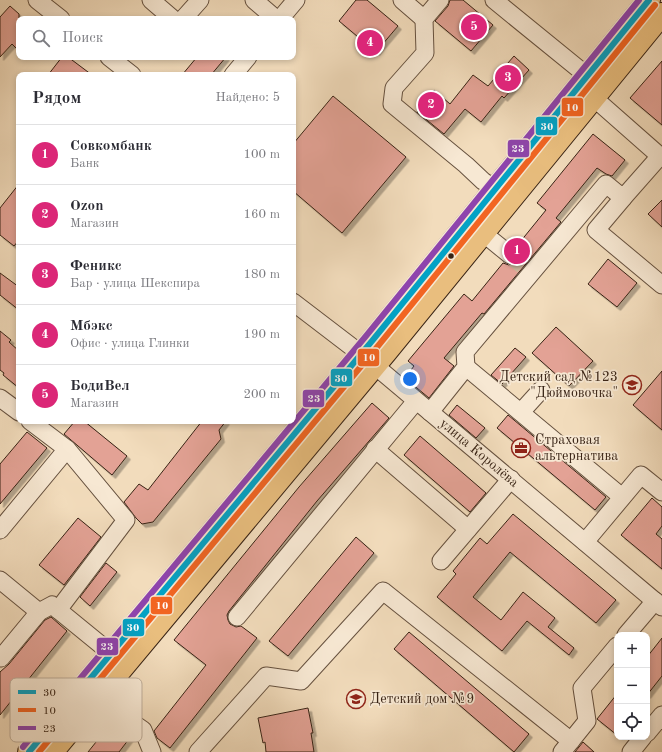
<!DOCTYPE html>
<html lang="ru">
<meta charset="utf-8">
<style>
:root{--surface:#fff;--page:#f2f2f3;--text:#2b2b33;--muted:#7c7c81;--line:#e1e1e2;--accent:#db2777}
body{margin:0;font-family:"Old Standard TT",serif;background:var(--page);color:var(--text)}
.controls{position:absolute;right:12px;bottom:12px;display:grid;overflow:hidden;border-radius:8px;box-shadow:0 2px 6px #0003}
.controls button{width:36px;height:36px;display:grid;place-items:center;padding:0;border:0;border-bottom:1px solid var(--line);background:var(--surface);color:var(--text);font:20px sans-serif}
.you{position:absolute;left:410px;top:379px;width:14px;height:14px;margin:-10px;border:3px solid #fff;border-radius:50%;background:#1a73e8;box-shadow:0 0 0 6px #1a73e833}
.badge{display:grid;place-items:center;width:26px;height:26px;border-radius:50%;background:var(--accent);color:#fff;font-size:13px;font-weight:700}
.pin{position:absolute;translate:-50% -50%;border:2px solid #fff;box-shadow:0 1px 4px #0006}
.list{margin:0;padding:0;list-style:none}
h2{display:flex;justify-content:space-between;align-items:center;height:52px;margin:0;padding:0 16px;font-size:17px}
h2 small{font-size:13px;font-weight:400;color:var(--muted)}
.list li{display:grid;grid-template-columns:26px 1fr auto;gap:12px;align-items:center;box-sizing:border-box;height:60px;padding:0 16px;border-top:1px solid var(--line)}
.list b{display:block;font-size:15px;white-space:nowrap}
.list p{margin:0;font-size:13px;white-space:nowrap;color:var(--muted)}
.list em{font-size:13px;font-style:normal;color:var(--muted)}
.icon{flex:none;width:22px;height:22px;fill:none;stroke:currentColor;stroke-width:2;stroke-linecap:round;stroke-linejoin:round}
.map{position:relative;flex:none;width:662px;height:752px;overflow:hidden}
.search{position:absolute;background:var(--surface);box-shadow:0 2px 6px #0003;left:16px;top:16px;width:280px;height:44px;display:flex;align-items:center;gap:10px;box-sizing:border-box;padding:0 14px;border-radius:8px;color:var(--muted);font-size:15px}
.panel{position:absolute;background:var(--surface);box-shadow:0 2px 6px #0003;left:16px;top:72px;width:280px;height:352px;border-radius:8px}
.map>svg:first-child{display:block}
</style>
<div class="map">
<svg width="662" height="752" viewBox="0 0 662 752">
<defs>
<filter id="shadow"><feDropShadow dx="3.5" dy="3.5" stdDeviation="0" flood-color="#0004"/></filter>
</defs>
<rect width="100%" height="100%" fill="#f2dcbc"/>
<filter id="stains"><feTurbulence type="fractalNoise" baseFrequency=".005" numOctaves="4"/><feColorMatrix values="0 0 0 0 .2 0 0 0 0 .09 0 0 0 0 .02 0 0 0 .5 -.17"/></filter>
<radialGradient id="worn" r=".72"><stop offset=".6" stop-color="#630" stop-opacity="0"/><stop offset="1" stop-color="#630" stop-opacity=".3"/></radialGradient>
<g fill="#e3a295" stroke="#382315" filter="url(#shadow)">
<polygon points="356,0 367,0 398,26 376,52 339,21"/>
<polygon points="450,0 463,0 493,25 471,51 435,21 448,6"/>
<polygon points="10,6 19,14 19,51 12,44 0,57 0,17"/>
<polygon points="514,56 529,70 504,98 502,96 481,122 465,109 444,134 417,112 434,90 450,104 473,75 488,86"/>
<polygon points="62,57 68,57 92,75 48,75"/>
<polygon points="197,57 226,57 211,75 182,75"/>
<polygon points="662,61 662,125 630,98"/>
<polygon points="333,96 406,157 342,233 293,191 293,144"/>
<polygon points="593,134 625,160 612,176 606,174 597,168 556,218 561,222 484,314 482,313 444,358 454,366 429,398 405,378 414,366 408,361 464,294 472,301 503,263 509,265 513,264 517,262 520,256 519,251 516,247 546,210 537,203"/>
<polygon points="19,184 19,240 14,246 0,235 0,208"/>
<polygon points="662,200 662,227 648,214"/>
<polygon points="608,259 637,283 617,307 588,284"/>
<polygon points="0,273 19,287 19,310 0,295"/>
<polygon points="556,327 593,361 569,386 532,353"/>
<polygon points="0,331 11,340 9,342 19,351 19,388 3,375 4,373 0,370"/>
<polygon points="515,348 526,357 502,384 491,375"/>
<polygon points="662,371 662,430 633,405"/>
<polygon points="372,403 389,418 317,501 229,611 227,615 228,620 230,624 236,627 241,626 257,638 170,748 157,738 154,731 206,665 174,640 299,487"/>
<polygon points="457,405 485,428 476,438 449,415"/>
<polygon points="508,415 606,497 595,510 497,428"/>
<polygon points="75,421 84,421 127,456 112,475 64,434"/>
<polygon points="202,421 226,421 219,430 221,439 153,522 142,524 136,518 124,502 139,484 148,490"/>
<polygon points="27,432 47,448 0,504 0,464"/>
<polygon points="420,436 486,493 470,512 404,455"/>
<polygon points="652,498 662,507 662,526 656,534 662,539 662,569 621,535"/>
<polygon points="513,514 616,600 596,623 510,552 473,597 501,620 523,592 555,618 548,627 574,648 569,655 527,621 502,651 437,597 456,574 453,571 480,538 487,544"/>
<polygon points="78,518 101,537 64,585 39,565"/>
<polygon points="356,537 374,553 288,656 269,641"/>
<polygon points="106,563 117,572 90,606 80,597"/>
<polygon points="51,617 67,631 0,715 0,672 9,664 45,620"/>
<polygon points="409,632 529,734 514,752 394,649"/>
<polygon points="662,638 662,676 647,695 647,657"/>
<polygon points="617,694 617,735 597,719"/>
<polygon points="308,708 313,733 311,733 314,752 266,752 265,742 263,743 258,718"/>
<polygon points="113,721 132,735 119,752 88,752"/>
<polygon points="583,742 594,752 575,752"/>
</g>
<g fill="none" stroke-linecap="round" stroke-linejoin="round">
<polyline stroke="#cdb79b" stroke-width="17" stroke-dasharray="17 8" stroke-linecap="butt" points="510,255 529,271"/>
<defs>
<g id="minor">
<polyline points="37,0 61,19"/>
<polyline points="151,0 173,19"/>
<polyline points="254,0 276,19"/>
<polyline points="402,0 424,19"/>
<polyline points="440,0 424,19 425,53 394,88 392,104 466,165 483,181 495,189"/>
<polyline points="494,0 596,83"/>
<polyline points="183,19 200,0"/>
<polyline points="280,19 296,0"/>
<polyline points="109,57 132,75"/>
<polyline points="233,75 248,57"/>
<polyline points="594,98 662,158"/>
<polyline points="623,198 596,230 662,285"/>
<polyline points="483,233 510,255"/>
<polyline points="293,302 361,354 662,607"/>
<polyline points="466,367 622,497"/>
<polyline points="0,398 19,412"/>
<polyline points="430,412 466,367 465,352 606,184 623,198 660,156"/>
<polyline points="521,412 541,390"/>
<polyline points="375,449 468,529"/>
<polyline points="0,530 67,449 30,421"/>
<polyline points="585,542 641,475 662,492"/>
<polyline points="441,561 511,479"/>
<polyline points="0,580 39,612"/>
<polyline points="58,610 126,520 67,449"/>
<polyline points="237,617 416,401"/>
<polyline points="626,635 655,601"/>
<polyline points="1,658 39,612 52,605 112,654"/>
<polyline points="97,698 143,730 152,752"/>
<polyline points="647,733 662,715"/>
<polyline points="198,752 266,676 301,681 383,591 571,741"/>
<polyline points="562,752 587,721 582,688 617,646"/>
<polyline points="631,752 643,737"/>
</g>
<g id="major">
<polyline points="29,752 372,341 649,0"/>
<polyline points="52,752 386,352 662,14"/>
</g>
</defs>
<use href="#minor" stroke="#66513f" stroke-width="19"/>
<use href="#major" stroke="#382315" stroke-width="24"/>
<use href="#minor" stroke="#f7e8d3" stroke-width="17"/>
<use href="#major" stroke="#e9be7e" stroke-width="22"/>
<defs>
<polyline id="bus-1" points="29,752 372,341 649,0"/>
<polyline id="bus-2" points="39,752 378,346 655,5"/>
<polyline id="bus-3" points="23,747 366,336 639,0"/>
</defs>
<use href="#bus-1" stroke="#f7e8d3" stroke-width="9"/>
<use href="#bus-2" stroke="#f7e8d3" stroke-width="9"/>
<use href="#bus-3" stroke="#f7e8d3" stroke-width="9"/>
<use href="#bus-1" stroke="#03a2c5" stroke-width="6"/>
<use href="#bus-2" stroke="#f26522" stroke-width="6"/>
<use href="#bus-3" stroke="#8e44ad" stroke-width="6"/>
</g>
<defs>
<symbol id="school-ring" viewBox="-11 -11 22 22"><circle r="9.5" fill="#f7e8d3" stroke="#8f2418" stroke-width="1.5"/><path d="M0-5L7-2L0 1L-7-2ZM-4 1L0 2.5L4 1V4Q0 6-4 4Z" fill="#8f2418"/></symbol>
<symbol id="office-ring" viewBox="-11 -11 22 22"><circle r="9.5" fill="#f7e8d3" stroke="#8f2418" stroke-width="1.5"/><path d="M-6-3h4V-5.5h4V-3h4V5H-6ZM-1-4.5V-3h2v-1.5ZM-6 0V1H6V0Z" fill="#8f2418"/></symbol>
</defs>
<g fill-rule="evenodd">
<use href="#school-ring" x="621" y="374" width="22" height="22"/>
<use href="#office-ring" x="510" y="437" width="22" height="22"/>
<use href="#school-ring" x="345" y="688" width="22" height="22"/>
</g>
<circle fill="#382315" stroke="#f7e8d3" stroke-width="1.5" cx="451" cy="256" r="3.5"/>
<g text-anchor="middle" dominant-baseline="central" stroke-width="3.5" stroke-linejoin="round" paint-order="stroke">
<g font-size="14" fill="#382315" stroke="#f7e8d3" text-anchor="start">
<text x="618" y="377" text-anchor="end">Детский сад №123<tspan x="618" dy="16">"Дюймовочка"</tspan></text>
<text x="535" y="440">Страховая<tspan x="535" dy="16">альтернатива</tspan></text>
<text x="370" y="699">Детский дом №9</text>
</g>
<g font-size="14" fill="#382315" stroke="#f7e8d3">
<text transform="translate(479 453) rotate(40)">улица Королёва</text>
</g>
</g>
<rect x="10" y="678" width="132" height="64" rx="6" fill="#f7e8d3" stroke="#bead9a" stroke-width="1"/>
<rect x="18" y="690" width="18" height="4" fill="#03a2c5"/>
<rect x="18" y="708" width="18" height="4" fill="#f26522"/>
<rect x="18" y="726" width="18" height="4" fill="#8e44ad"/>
<g font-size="11" fill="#382315">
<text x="43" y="696">30</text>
<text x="43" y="714">10</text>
<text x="43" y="732">23</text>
</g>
<g stroke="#f7e8d3" stroke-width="1.5">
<rect x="561" y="97" width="23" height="20" rx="4" fill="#f26522"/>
<rect x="535" y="116" width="23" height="20" rx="4" fill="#03a2c5"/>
<rect x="507" y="139" width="23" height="19" rx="4" fill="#8e44ad"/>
<rect x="357" y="348" width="23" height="19" rx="4" fill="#f26522"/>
<rect x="330" y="368" width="23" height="19" rx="4" fill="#03a2c5"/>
<rect x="302" y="389" width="23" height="19" rx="4" fill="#8e44ad"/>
<rect x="150" y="596" width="23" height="19" rx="4" fill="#f26522"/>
<rect x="122" y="618" width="23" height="19" rx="4" fill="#03a2c5"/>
<rect x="96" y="637" width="23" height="19" rx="4" fill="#8e44ad"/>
</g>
<g font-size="11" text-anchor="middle" font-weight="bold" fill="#fff">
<text x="572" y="111">10</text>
<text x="547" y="130">30</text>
<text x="518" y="152">23</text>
<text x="369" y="361">10</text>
<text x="341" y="382">30</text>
<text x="314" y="402">23</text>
<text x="162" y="609">10</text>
<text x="133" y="631">30</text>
<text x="107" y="650">23</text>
</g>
<rect width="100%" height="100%" filter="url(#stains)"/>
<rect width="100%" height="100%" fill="url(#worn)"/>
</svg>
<div class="controls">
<button>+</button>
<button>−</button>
<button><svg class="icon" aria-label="locate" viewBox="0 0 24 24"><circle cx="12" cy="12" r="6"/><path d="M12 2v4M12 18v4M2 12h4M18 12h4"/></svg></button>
</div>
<div class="you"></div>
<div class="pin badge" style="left:517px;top:251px">1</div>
<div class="pin badge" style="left:431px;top:105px">2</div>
<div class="pin badge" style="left:508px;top:78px">3</div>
<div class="pin badge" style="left:370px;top:43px">4</div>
<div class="pin badge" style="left:474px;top:27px">5</div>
<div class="search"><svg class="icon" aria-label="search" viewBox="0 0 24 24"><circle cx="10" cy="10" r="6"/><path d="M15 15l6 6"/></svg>Поиск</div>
<section class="panel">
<h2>Рядом<small>Найдено: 5</small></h2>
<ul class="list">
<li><span class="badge">1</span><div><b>Совкомбанк</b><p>Банк</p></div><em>100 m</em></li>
<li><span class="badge">2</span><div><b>Ozon</b><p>Магазин</p></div><em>160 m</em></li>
<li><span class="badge">3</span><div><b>Феникс</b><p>Бар · улица Шекспира</p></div><em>180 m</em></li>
<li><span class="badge">4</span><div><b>Мбэкс</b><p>Офис · улица Глинки</p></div><em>190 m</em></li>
<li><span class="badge">5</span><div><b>БодиВел</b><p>Магазин</p></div><em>200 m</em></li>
</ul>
</section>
</div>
